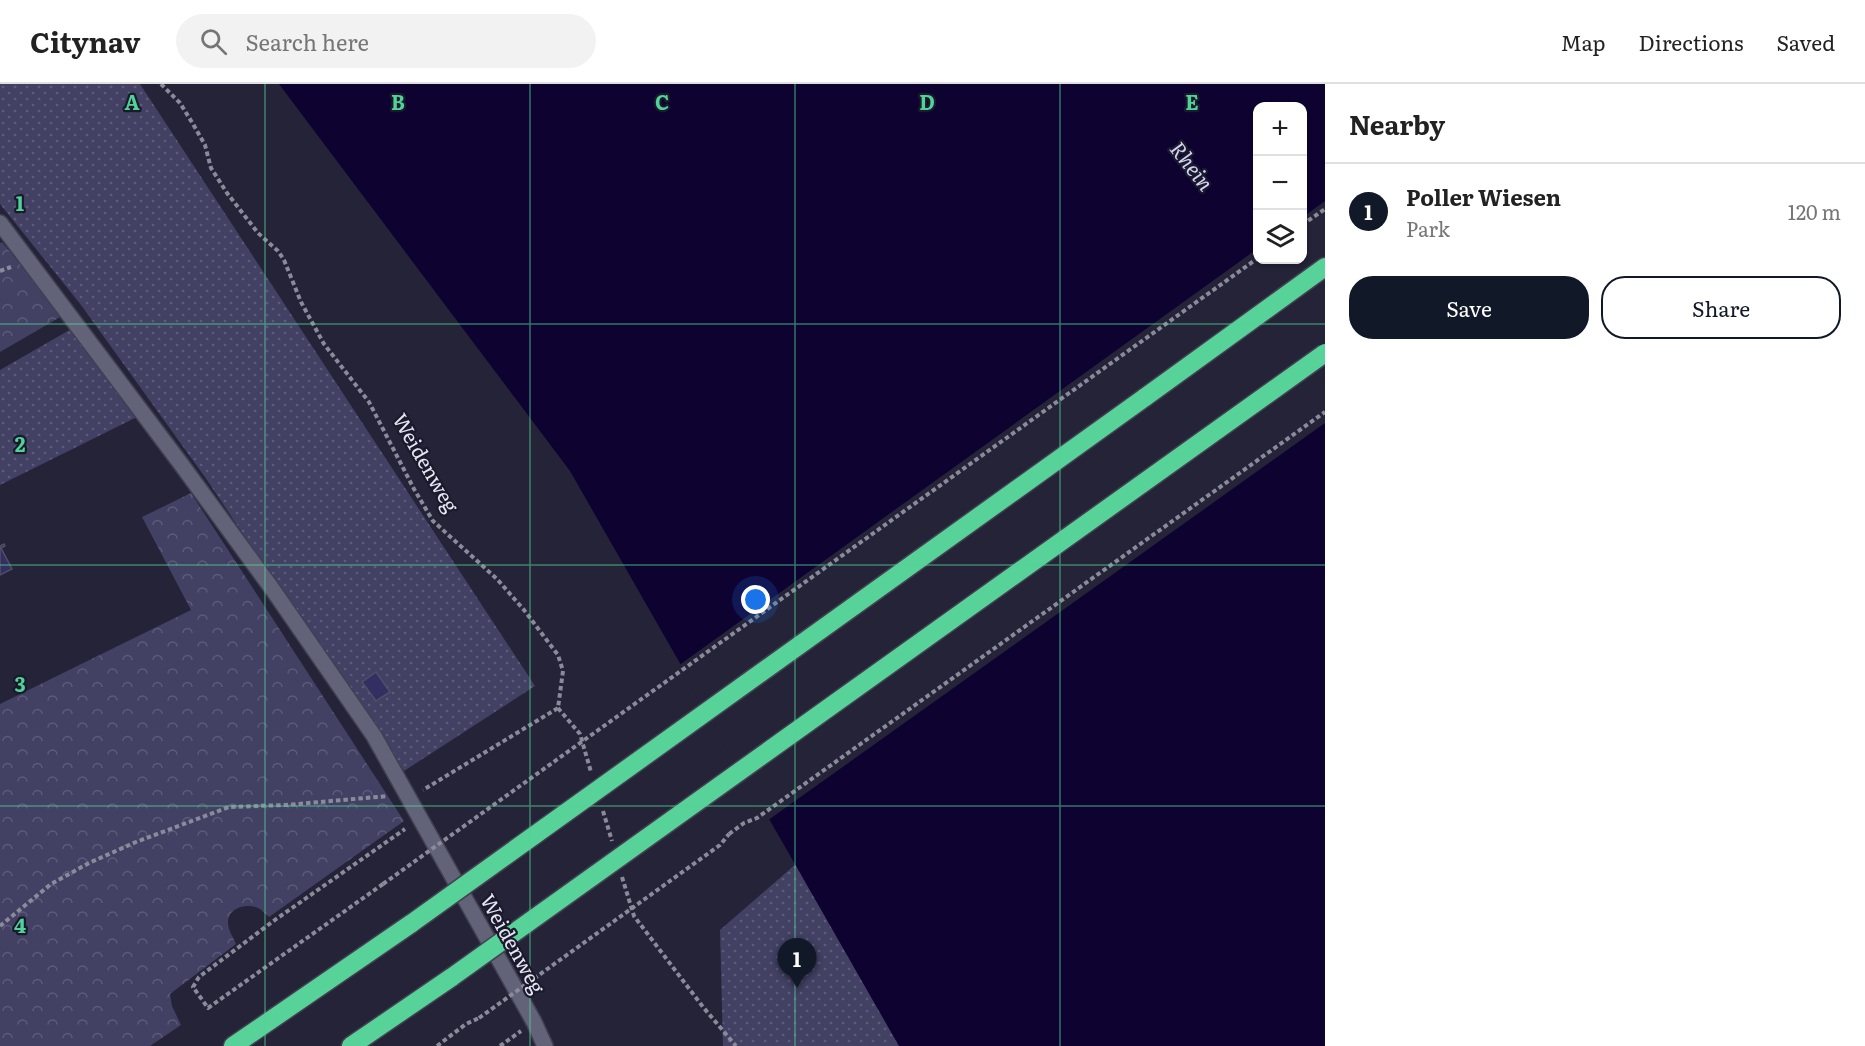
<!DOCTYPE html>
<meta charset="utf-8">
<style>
:root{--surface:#fff;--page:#f2f2f2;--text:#222;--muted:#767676;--line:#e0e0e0;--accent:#111827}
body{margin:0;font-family:Literata,serif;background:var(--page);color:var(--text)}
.controls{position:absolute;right:18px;top:18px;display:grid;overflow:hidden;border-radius:12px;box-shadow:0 2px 4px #0004}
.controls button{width:54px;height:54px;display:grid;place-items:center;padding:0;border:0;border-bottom:2px solid var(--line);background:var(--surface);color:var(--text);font:30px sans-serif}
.you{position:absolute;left:756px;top:516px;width:21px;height:21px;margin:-15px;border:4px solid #fff;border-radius:50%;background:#1a73e8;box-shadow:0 0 0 9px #1a73e833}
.badge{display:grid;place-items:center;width:39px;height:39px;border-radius:50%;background:var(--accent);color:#fff;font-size:20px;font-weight:700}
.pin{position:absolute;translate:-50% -50px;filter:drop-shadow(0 2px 3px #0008)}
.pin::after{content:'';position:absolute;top:32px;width:21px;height:18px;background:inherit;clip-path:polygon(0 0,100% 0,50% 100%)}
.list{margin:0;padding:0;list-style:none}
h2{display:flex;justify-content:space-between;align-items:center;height:78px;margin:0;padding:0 24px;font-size:26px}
h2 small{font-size:20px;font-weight:400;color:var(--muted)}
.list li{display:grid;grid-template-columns:39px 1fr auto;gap:18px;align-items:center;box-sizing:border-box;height:96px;padding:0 24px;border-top:2px solid var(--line)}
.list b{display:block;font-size:22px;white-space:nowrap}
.list p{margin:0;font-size:20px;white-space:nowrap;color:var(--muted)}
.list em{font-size:20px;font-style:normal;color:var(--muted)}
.actions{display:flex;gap:12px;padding:18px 24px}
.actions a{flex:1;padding:14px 0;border:2px solid var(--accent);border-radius:24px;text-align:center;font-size:21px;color:var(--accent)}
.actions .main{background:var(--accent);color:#fff}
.icon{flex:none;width:33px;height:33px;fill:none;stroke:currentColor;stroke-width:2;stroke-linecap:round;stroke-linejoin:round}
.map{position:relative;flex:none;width:1325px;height:962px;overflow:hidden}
header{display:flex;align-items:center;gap:36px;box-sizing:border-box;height:84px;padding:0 30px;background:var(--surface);border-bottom:2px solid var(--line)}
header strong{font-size:28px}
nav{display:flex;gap:33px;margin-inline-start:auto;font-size:21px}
.search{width:420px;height:54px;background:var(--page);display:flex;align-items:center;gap:15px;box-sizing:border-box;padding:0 21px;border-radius:33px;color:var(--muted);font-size:22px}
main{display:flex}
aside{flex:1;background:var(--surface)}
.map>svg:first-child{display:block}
</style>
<header>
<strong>Citynav</strong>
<div class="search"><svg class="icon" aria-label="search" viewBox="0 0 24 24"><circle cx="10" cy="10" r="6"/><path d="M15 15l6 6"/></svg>Search here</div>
<nav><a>Map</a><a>Directions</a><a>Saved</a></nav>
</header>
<main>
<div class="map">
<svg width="1325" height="962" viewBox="0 0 1325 962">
<defs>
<pattern id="green-dots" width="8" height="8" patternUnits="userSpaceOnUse" patternTransform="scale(1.5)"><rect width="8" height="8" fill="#424063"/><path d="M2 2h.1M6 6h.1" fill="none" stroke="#5d5b7a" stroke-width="1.8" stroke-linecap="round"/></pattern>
<pattern id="forest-crowns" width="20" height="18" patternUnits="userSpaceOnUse" patternTransform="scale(1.5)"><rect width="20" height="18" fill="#424063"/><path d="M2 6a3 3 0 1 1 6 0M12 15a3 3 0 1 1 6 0" fill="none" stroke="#5d5b7a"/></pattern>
</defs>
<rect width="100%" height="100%" fill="#242337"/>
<g fill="url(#green-dots)">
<polygon points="0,0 140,0 535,602 404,687 330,575 277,501 207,396 81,221 0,120"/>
<polygon points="73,244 137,333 0,401 0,286"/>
<polygon points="805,772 903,962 723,962 720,846"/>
</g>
<g fill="url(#forest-crowns)">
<polygon points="2,158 62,232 0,268 0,159"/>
<path d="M191 409 404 737 269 833C266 830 262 826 258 824 247 819 228 824 228 838 228 846 233 853 236 860L170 910 172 922 181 941 150 962H0V620L191 526 142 433Z"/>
</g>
<path fill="#0e0231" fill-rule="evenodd" d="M279 0H1325V962H899L570 387ZM1258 22H1302V176H1258Z"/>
<polygon fill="#242337" points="1325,117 1325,339 767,737 678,582 1257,165 1258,176 1302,176 1303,133"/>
<g fill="#342f62" stroke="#504f65" stroke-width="1.5">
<polygon points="4,460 5,462 1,464 12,485 0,491 0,462"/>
<polygon points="376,588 390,608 376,617 362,598"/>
</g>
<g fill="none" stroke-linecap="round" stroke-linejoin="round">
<defs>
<polyline id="street" points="0,139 181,380 273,506 374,652 534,938 545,962"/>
<g id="highway">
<polyline points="1144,314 1325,183"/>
<polyline points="233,962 412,839"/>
<polyline points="351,962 452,893"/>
</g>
</defs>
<use href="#street" stroke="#424051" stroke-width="18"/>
<use href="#highway" stroke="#424051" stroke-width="21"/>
<g stroke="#8b8a9b" stroke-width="4" stroke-dasharray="4.5 3" stroke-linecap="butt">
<polyline points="161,0 180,19 193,40 205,61 211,84 227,109 258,149 278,167 284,176 301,218 324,260 369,318 414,405 433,437 497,495 524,526 558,571 563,587 558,624 423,706"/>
<polyline points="1302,141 1325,125"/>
<polyline points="0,187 11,183"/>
<polyline points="558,624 580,650 591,688"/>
<polyline points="603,727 612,757"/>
<polyline points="729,750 744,739 757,734 1325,328"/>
<polyline points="622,793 634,832 703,923 736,962"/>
<polyline points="383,800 208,924 193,903 199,893 272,838 405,745"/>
<polyline points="0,842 51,800 89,779 136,758 229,723 286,721 388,712"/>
<polyline points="437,962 466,940 479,934"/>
<polyline points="500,962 521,947"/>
</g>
<use href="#street" stroke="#626279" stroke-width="15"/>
<use href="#highway" stroke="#57d299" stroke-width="18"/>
<defs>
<g id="highway-bridge">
<polyline points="412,839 1144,314"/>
<polyline points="452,893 1325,269"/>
</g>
</defs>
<use href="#highway-bridge" stroke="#424051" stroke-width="21" stroke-linecap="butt"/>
<g stroke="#8b8a9b" stroke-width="4" stroke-dasharray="4.5 3" stroke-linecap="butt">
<polyline points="383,800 1258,174"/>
<polyline points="479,934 720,761 729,750"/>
</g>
<use href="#highway-bridge" stroke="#57d299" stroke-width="18"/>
</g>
<path fill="none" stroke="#50d398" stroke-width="1.5" stroke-opacity="0.55" d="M265 0V962M530 0V962M795 0V962M1060 0V962M0 240H1325M0 481H1325M0 722H1325"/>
<g text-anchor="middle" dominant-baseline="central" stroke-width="4.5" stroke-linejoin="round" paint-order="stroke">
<g font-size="20" fill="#e5e5f3" stroke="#1b1a2d">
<text transform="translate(427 378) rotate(60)">Weidenweg</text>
<text transform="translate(514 859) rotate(61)">Weidenweg</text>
</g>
<g font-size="21" font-style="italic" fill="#d3d2f4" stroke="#1b1a2d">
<text transform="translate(1193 81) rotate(52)">Rhein</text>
</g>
</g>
<g font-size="20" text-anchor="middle" font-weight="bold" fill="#50d398" stroke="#1b1a2d" stroke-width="4.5" stroke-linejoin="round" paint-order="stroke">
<text x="132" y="26">A</text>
<text x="398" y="26">B</text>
<text x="662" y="26">C</text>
<text x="927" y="26">D</text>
<text x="1192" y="26">E</text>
<text x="20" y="127">1</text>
<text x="20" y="368">2</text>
<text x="20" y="608">3</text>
<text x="20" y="849">4</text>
</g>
</svg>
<div class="controls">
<button>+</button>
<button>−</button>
<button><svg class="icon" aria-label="layers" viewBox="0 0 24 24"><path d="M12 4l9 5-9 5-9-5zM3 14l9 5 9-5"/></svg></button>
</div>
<div class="you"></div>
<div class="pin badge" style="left:797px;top:904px">1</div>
</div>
<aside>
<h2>Nearby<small></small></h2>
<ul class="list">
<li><span class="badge">1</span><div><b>Poller Wiesen</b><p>Park</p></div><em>120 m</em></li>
</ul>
<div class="actions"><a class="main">Save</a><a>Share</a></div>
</aside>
</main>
